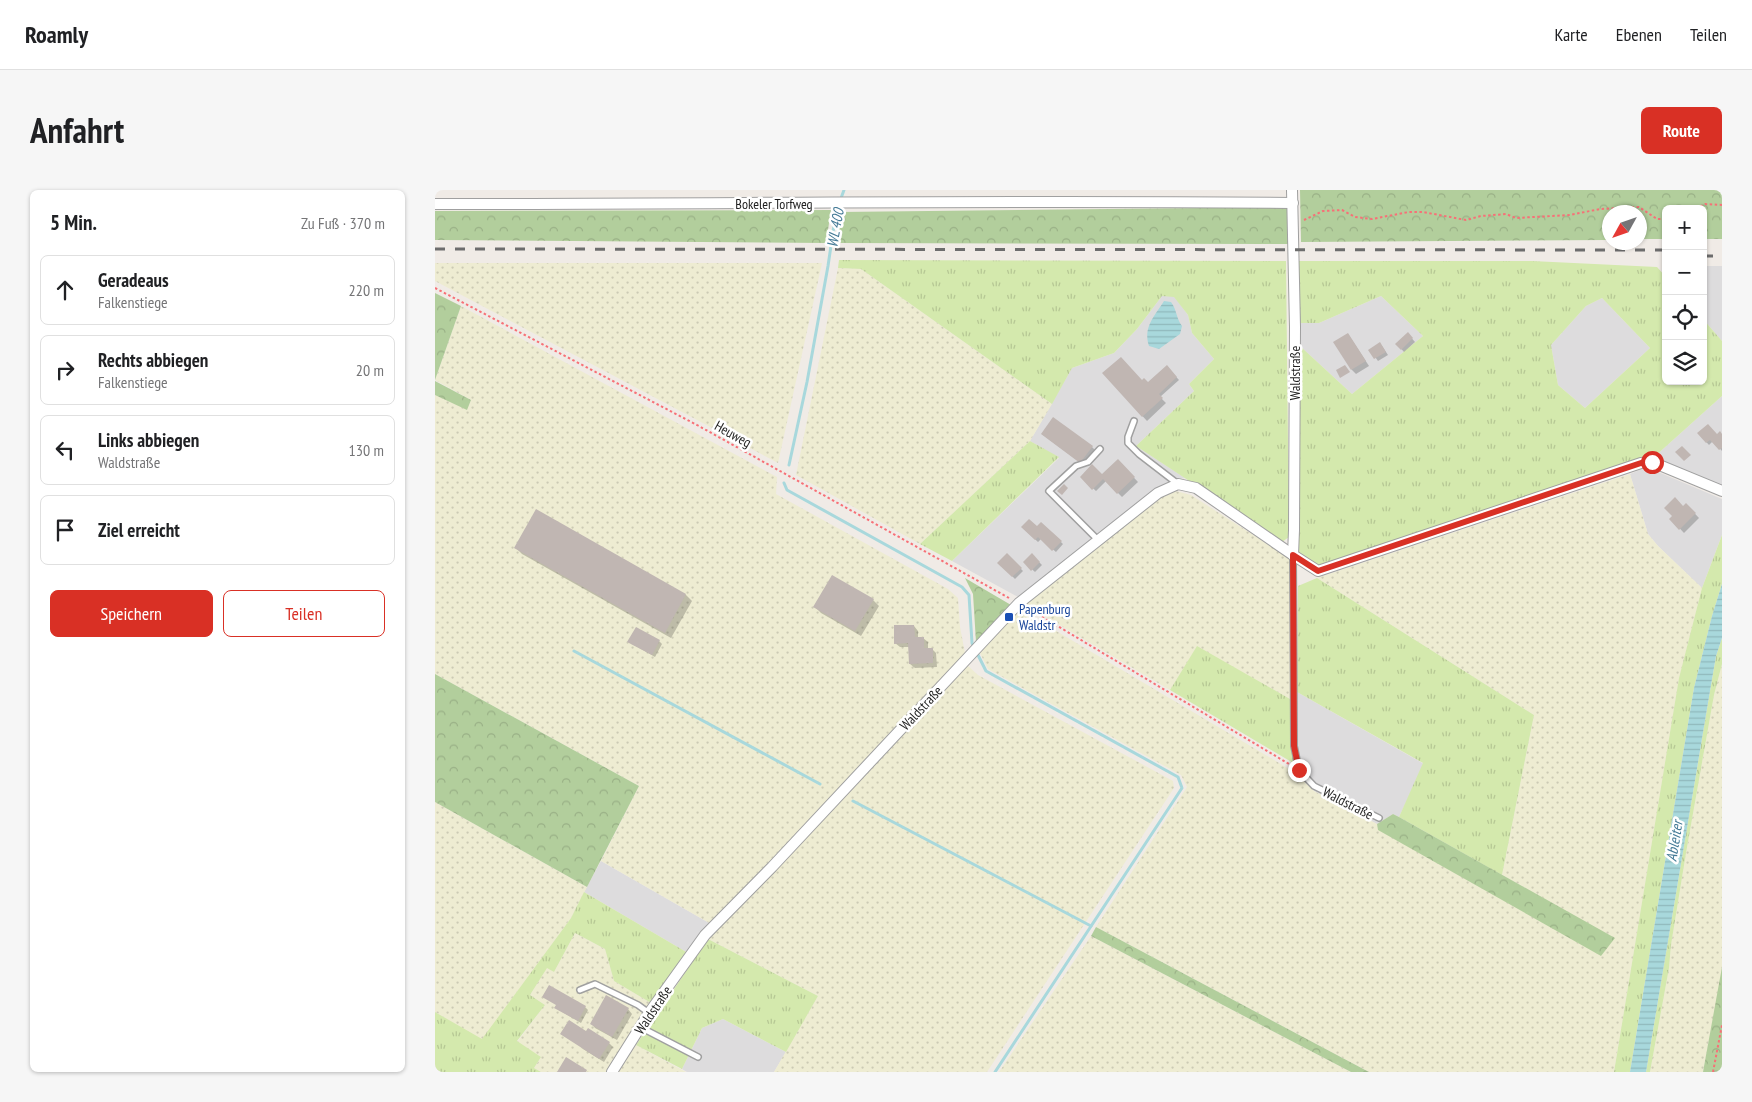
<!DOCTYPE html>
<html lang="de">
<meta charset="utf-8">
<style>
:root{--surface:#fff;--page:#f6f6f6;--text:#202124;--muted:#757577;--line:#e0e0e0;--accent:#d93025}
body{margin:0;font-family:"PT Sans Narrow",sans-serif;background:var(--page);color:var(--text)}
.controls{position:absolute;right:15px;top:15px;display:grid;overflow:hidden;border-radius:8px;box-shadow:0 1px 4px #0004}
.controls button{width:45px;height:45px;display:grid;place-items:center;padding:0;border:0;border-bottom:1px solid var(--line);background:var(--surface);color:var(--text);font:25px sans-serif}
.compass{position:absolute;left:1167px;top:15px;width:45px;height:45px;border-radius:50%;background:var(--surface);box-shadow:0 1px 4px #0004;rotate:230deg}
.stop{position:absolute;width:15px;height:15px;margin:-11px;border:4px solid #d93025;border-radius:50%;background:#fff}
.stop.end{background:#d93025;border-color:#fff;box-shadow:0 1px 5px #0008}
.list{margin:0;padding:0;list-style:none}
h2{display:flex;justify-content:space-between;align-items:center;height:65px;margin:0;padding:0 20px;font-size:21px}
h2 small{font-size:16px;font-weight:400;color:var(--muted)}
.list li{display:grid;grid-template-columns:32px 1fr auto;gap:15px;align-items:center;box-sizing:border-box;height:70px;margin:0 10px 10px;padding:0 10px;border:1px solid var(--line);border-radius:8px}
.list b{display:block;font-size:19px;white-space:nowrap}
.list p{margin:0;font-size:16px;white-space:nowrap;color:var(--muted)}
.list em{font-size:16px;font-style:normal;color:var(--muted)}
.actions{display:flex;gap:10px;padding:15px 20px}
.actions a{flex:1;padding:11px 0;border:1px solid var(--accent);border-radius:8px;text-align:center;font-size:18px;color:var(--accent)}
.actions .main{background:var(--accent);color:#fff}
.icon{flex:none;width:28px;height:28px;fill:none;stroke:currentColor;stroke-width:2;stroke-linecap:round;stroke-linejoin:round}
.map{position:relative;flex:none;width:1287px;height:882px;overflow:hidden;border-radius:8px}
header{display:flex;align-items:center;gap:30px;box-sizing:border-box;height:70px;padding:0 25px;background:var(--surface);border-bottom:1px solid var(--line)}
header strong{font-size:24px}
nav{display:flex;gap:28px;margin-inline-start:auto;font-size:18px}
.intro{display:flex;align-items:center;justify-content:space-between;box-sizing:border-box;height:120px;padding:0 30px}
h1{margin:0;font-size:35px}
.button{padding:12px 22px;border-radius:8px;background:var(--accent);color:#fff;font-size:18px;font-weight:700}
main{display:flex;gap:30px;padding:0 30px}
aside{flex:1;background:var(--surface);border-radius:8px;box-shadow:0 1px 4px #0004}
.map>svg:first-child{display:block}
</style>
<header>
<strong>Roamly</strong>
<nav><a>Karte</a><a>Ebenen</a><a>Teilen</a></nav>
</header>
<div class="intro"><h1>Anfahrt</h1><a class="button">Route</a></div>
<main>
<aside>
<h2>5 Min.<small>Zu Fuß · 370 m</small></h2>
<ul class="list">
<li><svg class="icon" aria-label="ahead" viewBox="0 0 24 24"><path d="M12 20V5M6 11l6-6 6 6"/></svg><div><b>Geradeaus</b><p>Falkenstiege</p></div><em>220 m</em></li>
<li><svg class="icon" aria-label="right" viewBox="0 0 24 24"><path d="M7 20v-9h11M14 6l5 5-5 5"/></svg><div><b>Rechts abbiegen</b><p>Falkenstiege</p></div><em>20 m</em></li>
<li><svg class="icon" aria-label="left" viewBox="0 0 24 24"><path d="M17 20v-9H6M10 6l-5 5 5 5"/></svg><div><b>Links abbiegen</b><p>Waldstraße</p></div><em>130 m</em></li>
<li><svg class="icon" aria-label="arrive" viewBox="0 0 24 24"><path d="M6 21V4h12l-3 4 3 4H6"/></svg><div><b>Ziel erreicht</b></div></li>
</ul>
<div class="actions"><a class="main">Speichern</a><a>Teilen</a></div>
</aside>
<div class="map">
<svg width="1287" height="882" viewBox="0 0 1287 882">
<defs>
<pattern id="farmland-dots" width="8" height="8" patternUnits="userSpaceOnUse" patternTransform="scale(1.25)"><rect width="8" height="8" fill="#eeecd2"/><path d="M2 2h.1M6 6h.1" fill="none" stroke="#cccab4" stroke-width="1.8" stroke-linecap="round"/></pattern>
<pattern id="grass-tufts" width="24" height="20" patternUnits="userSpaceOnUse" patternTransform="scale(1.25)"><rect width="24" height="20" fill="#d4e9ad"/><path d="M3 7l-1-3M5 7V3M7 7l1-3M15 17l-1-3M17 17v-4M19 17l1-3" fill="none" stroke="#b6c794"/></pattern>
<pattern id="forest-crowns" width="20" height="18" patternUnits="userSpaceOnUse" patternTransform="scale(1.25)"><rect width="20" height="18" fill="#b2ce9c"/><path d="M2 6a3 3 0 1 1 6 0M12 15a3 3 0 1 1 6 0" fill="none" stroke="#99b086"/></pattern>
<pattern id="water-rules" width="6" height="5" patternUnits="userSpaceOnUse" patternTransform="scale(1.25)"><rect width="6" height="5" fill="#a8d8dc"/><path d="M0 2.5h6" fill="none" stroke="#90b9bc"/></pattern>
</defs>
<rect width="100%" height="100%" fill="#f0ebe6"/>
<g fill="#dddcdd">
<polygon points="1268,76 1287,76 1287,151 1268,129"/>
<polygon points="727,106 739,106 753,125 757,143 779,169 754,194 759,201 701,256 750,288 736,291 720,299 583,407 517,371 624,268 595,251 637,178 679,163 702,139"/>
<polygon points="946,106 988,146 917,204 865,156 865,133 884,133"/>
<polygon points="1167,108 1215,158 1150,218 1123,195 1116,155 1151,116"/>
<polygon points="1287,206 1287,296 1218,268"/>
<polygon points="1207,279 1216,279 1287,309 1287,345 1267,398 1223,356 1213,344 1195,284"/>
<polygon points="862,502 989,574 964,627 958,624 942,634 879,601 861,583 867,578 862,555"/>
<polygon points="166,671 276,734 253,763 149,702"/>
<polygon points="288,829 351,862 339,882 252,882 247,879 267,838"/>
</g>
<g fill="url(#farmland-dots)">
<polygon points="0,73 387,73 343,273 0,91"/>
<polygon points="403,78 426,79 617,214 595,251 485,354 361,285"/>
<polygon points="26,116 342,287 341,304 513,399 523,408 525,437 530,463 276,734 166,671 204,596 0,484 0,205 32,219 36,210 0,190"/>
<polygon points="1195,284 1213,344 1223,356 1267,398 1244,489 1179,882 934,882 661,737 752,597 746,585 553,479 545,463 584,419 861,583 879,601 942,634 944,640 1166,765 1179,748 1067,685 1099,525 882,388"/>
<polygon points="741,301 756,305 854,368 855,509 762,457 735,500 589,414 725,308"/>
<polygon points="1287,474 1287,777 1285,793 1268,882 1215,882 1234,778 1236,755 1251,663 1279,505"/>
<polygon points="532,475 543,485 738,591 739,598 552,882 339,882 383,806 273,749"/>
<polygon points="0,612 152,697 136,728 47,850 0,822"/>
<polygon points="140,743 170,759 179,791 216,813 173,882 106,882 99,878 106,867 82,852 110,815 95,805 112,777 119,782"/>
<polygon points="656,746 916,882 564,882"/>
<polygon points="201,855 251,882 183,882"/>
</g>
<g fill="url(#grass-tufts)" fill-rule="evenodd">
<polygon points="404,70 851,71 854,347 847,352 701,256 759,201 754,194 779,169 757,143 753,125 739,107 727,106 702,139 679,163 637,178 617,214 426,79 403,78"/>
<path d="M863 71H1097L1222 77 1231 87V191H1268V129L1287 151V206L1218 268 883 377 862 362 865 156 917 204 988 146 946 106 884 133H865ZM1167 108 1215 158 1150 218 1123 195 1116 155 1151 116Z"/>
<polygon points="595,251 624,267 517,371 485,354"/>
<polygon points="1287,345 1287,394 1277,426 1259,498 1195,882 1179,882 1244,488 1267,398"/>
<polygon points="882,388 1099,525 1067,685 964,627 988,573 862,502 863,396"/>
<polygon points="1287,448 1287,474 1279,505 1251,663 1236,755 1234,778 1215,882 1211,882 1276,495 1281,466"/>
<polygon points="762,456 855,509 857,553 860,574 735,500"/>
<polygon points="149,702 253,763 216,813 179,791 170,759 140,743 119,782 112,778 95,805 110,815 82,851 106,867 99,878 106,882 5,882 0,878 0,822 47,849 136,728"/>
<polygon points="273,749 383,806 351,862 288,829 267,838 247,879 201,855"/>
</g>
<g fill="url(#forest-crowns)">
<polygon points="865,0 1287,0 1287,49 1268,49 1268,19 1231,19 1231,49 1205,49 1204,22 1174,22 1174,50 866,52"/>
<polygon points="852,17 853,54 401,53 404,22"/>
<polygon points="396,20 391,53 0,50 0,21"/>
<polygon points="0,103 26,116 0,190"/>
<polygon points="0,191 36,210 32,220 0,205"/>
<polygon points="530,388 576,415 541,452 538,404"/>
<polygon points="0,484 204,596 152,697 0,612"/>
<polygon points="958,624 964,627 1180,748 1166,766 943,640 942,634"/>
<polygon points="661,737 934,882 916,882 656,746"/>
<polygon points="1287,777 1287,882 1268,882"/>
</g>
<g fill="url(#water-rules)">
<path d="M729 111 736 112C742 120 741 128 747 136L745 144 724 159 714 156C708 137 719 127 729 111Z"/>
<polygon points="1287,394 1287,448 1281,466 1276,495 1211,882 1195,882 1259,498 1277,426"/>
</g>
<g fill="#0003">
<polygon points="913,144 934,176 921,184 917,180"/>
<polygon points="973,144 980,152 969,162 962,154"/>
<polygon points="947,156 953,165 943,171 935,160"/>
<polygon points="732,177 744,190 725,207 731,213 712,231 669,184 713,194"/>
<polygon points="607,244 657,257 661,261 650,276"/>
<polygon points="1264,244 1287,246 1287,261 1278,251 1274,255"/>
<polygon points="683,271 703,292 687,307 671,291 661,301 646,287 667,286"/>
<polygon points="1251,314 1264,328 1249,343 1236,329"/>
<polygon points="101,321 251,405 257,411 236,448 87,364 81,358"/>
<polygon points="606,333 628,354 621,362 606,349 603,352 587,337 602,338"/>
<polygon points="572,365 588,381 580,389 564,373"/>
<polygon points="597,365 607,375 600,382 589,372"/>
<polygon points="438,410 444,416 426,446 386,423 380,417"/>
<polygon points="479,436 483,441 483,448 488,448 493,452 493,459 497,459 501,463 502,477 480,478 475,474 474,457 465,457 460,453"/>
<polygon points="224,451 227,454 220,467 194,452"/>
<polygon points="150,817 153,820 146,833 124,820"/>
<polygon points="193,819 197,824 182,850 160,838 156,833"/>
<polygon points="151,843 174,853 178,857 169,872 148,859"/>
</g>
<g fill="none" stroke-linecap="round" stroke-linejoin="round">
<g stroke="#a8d8dc" stroke-width="3">
<polyline points="354,275 372,192 393,76 401,22 409,0"/>
<polyline points="349,293 352,300 527,397 534,405 537,453 551,481 743,587 747,598 560,882"/>
<polyline points="139,461 385,594"/>
<polyline points="418,611 656,736"/>
</g>
</g>
<g fill="#c0b6b2">
<polygon points="973,142 978,148 966,160 960,154"/>
<polygon points="913,143 931,171 916,180 898,152"/>
<polygon points="945,152 951,162 939,169 933,160"/>
<polygon points="686,167 707,190 709,188 713,192 732,175 742,187 724,204 728,208 707,227 667,183"/>
<polygon points="910,175 915,182 905,188 901,180"/>
<polygon points="618,227 658,256 645,273 606,244"/>
<polygon points="1273,234 1282,244 1285,241 1287,244 1287,258 1284,260 1275,250 1271,253 1262,243"/>
<polygon points="1247,256 1256,265 1249,271 1240,262"/>
<polygon points="683,269 700,287 682,304 668,289 657,300 645,287 657,274 667,284"/>
<polygon points="629,294 633,298 627,305 622,301"/>
<polygon points="1240,307 1248,316 1251,313 1261,323 1244,340 1234,329 1237,326 1229,318"/>
<polygon points="101,319 251,404 230,443 79,358"/>
<polygon points="594,329 602,336 606,332 627,351 617,361 603,347 600,350 586,337"/>
<polygon points="572,363 587,378 577,387 562,373"/>
<polygon points="597,363 605,372 596,381 588,372"/>
<polygon points="397,385 439,409 420,441 378,417"/>
<polygon points="459,435 479,435 480,447 489,447 489,458 498,458 498,473 474,474 473,453 459,454"/>
<polygon points="201,437 225,450 217,465 192,452"/>
<polygon points="114,795 151,816 143,831 119,818 121,815 107,807"/>
<polygon points="171,805 194,818 177,847 155,834"/>
<polygon points="134,830 151,841 153,838 175,852 164,869 125,844"/>
<polygon points="131,867 152,880 151,882 122,882"/>
</g>
<g fill="none" stroke-linecap="round" stroke-linejoin="round">
<defs>
<g id="service">
<polyline points="699,231 693,247 693,253 704,264 743,294"/>
<polyline points="663,350 614,301 641,276 653,272 665,259"/>
<polyline points="858,366 859,556 864,580 879,596 944,628"/>
<polyline points="145,800 160,794 203,815 214,823"/>
<polyline points="205,837 263,867"/>
</g>
<g id="minor">
<polyline points="857,0 860,137 859,340 858,365"/>
<path d="M0 14C286 14 572 10 858 13"/>
<polyline points="177,882 214,823 270,745 337,677 584,413 723,303 743,294 761,298 858,365 883,381 1206,273 1217,272 1287,301"/>
</g>
</defs>
<use href="#service" stroke="#a0a0a0" stroke-width="8"/>
<use href="#minor" stroke="#a0a0a0" stroke-width="12"/>
<g stroke="#f77077" stroke-width="2" stroke-dasharray="2.5 2.5" stroke-linecap="butt">
<polyline points="1261,19 1270,14 1287,15"/>
<polyline points="869,30 888,21 907,20 920,27 937,29 974,22 988,22 1031,30 1046,26 1071,24 1081,28 1135,25 1165,19 1204,17 1222,29 1231,29"/>
<polyline points="0,98 262,235 574,408"/>
<polyline points="594,419 854,574"/>
<polyline points="1278,882 1287,835"/>
</g>
<use href="#service" stroke="#fff" stroke-width="5"/>
<use href="#minor" stroke="#fff" stroke-width="10"/>
<g stroke="#6d6d6d" stroke-width="3" stroke-dasharray="10 10" stroke-linecap="butt">
<polyline points="0,59 1231,60"/>
<polyline points="1268,66 1287,66"/>
</g>
</g>
<g fill="none" stroke-linecap="round" stroke-linejoin="round">
<polyline stroke="#d93025" stroke-width="6" points="864,580 859,556 858,365 883,381 1206,273 1217,272"/>
</g>
<rect fill="#1a4fb4" stroke="#fff" stroke-width="2" x="569" y="422" width="10" height="10" rx="2.5"/>
<g text-anchor="middle" dominant-baseline="central" stroke-width="5" stroke-linejoin="round" paint-order="stroke">
<g font-size="14" fill="#1f1f1f" stroke="#fff">
<text x="339" y="14">Bokeler Torfweg</text>
<text transform="translate(860 183) rotate(-90)">Waldstraße</text>
<text transform="translate(298 244) rotate(29)">Heuweg</text>
<text transform="translate(486 518) rotate(-47)">Waldstraße</text>
<text transform="translate(913 613) rotate(27)">Waldstraße</text>
<text transform="translate(218 820) rotate(-56)">Waldstraße</text>
</g>
<g font-size="14" fill="#164399" stroke="#fff" text-anchor="start">
<text x="584" y="419">Papenburg<tspan x="584" dy="16">Waldstr</tspan></text>
</g>
<g font-size="15" font-style="italic" fill="#447a96" stroke="#fff">
<text transform="translate(400 38) rotate(-80)">WL 400</text>
<text transform="translate(1239 651) rotate(-81)">Ableiter</text>
</g>
</g>
</svg>
<div class="controls">
<button>+</button>
<button>−</button>
<button><svg class="icon" aria-label="locate" viewBox="0 0 24 24"><circle cx="12" cy="12" r="6"/><path d="M12 2v4M12 18v4M2 12h4M18 12h4"/></svg></button>
<button><svg class="icon" aria-label="layers" viewBox="0 0 24 24"><path d="M12 4l9 5-9 5-9-5zM3 14l9 5 9-5"/></svg></button>
</div>
<svg class="compass" viewBox="-18 -18 36 36"><path d="M0-13l5 13h-10z" fill="#e53935"/><path d="M0 13l5-13h-10z" fill="#757577"/></svg>
<div class="stop" style="left:1217px;top:272px"></div>
<div class="stop end" style="left:864px;top:580px"></div>
</div>
</main>
